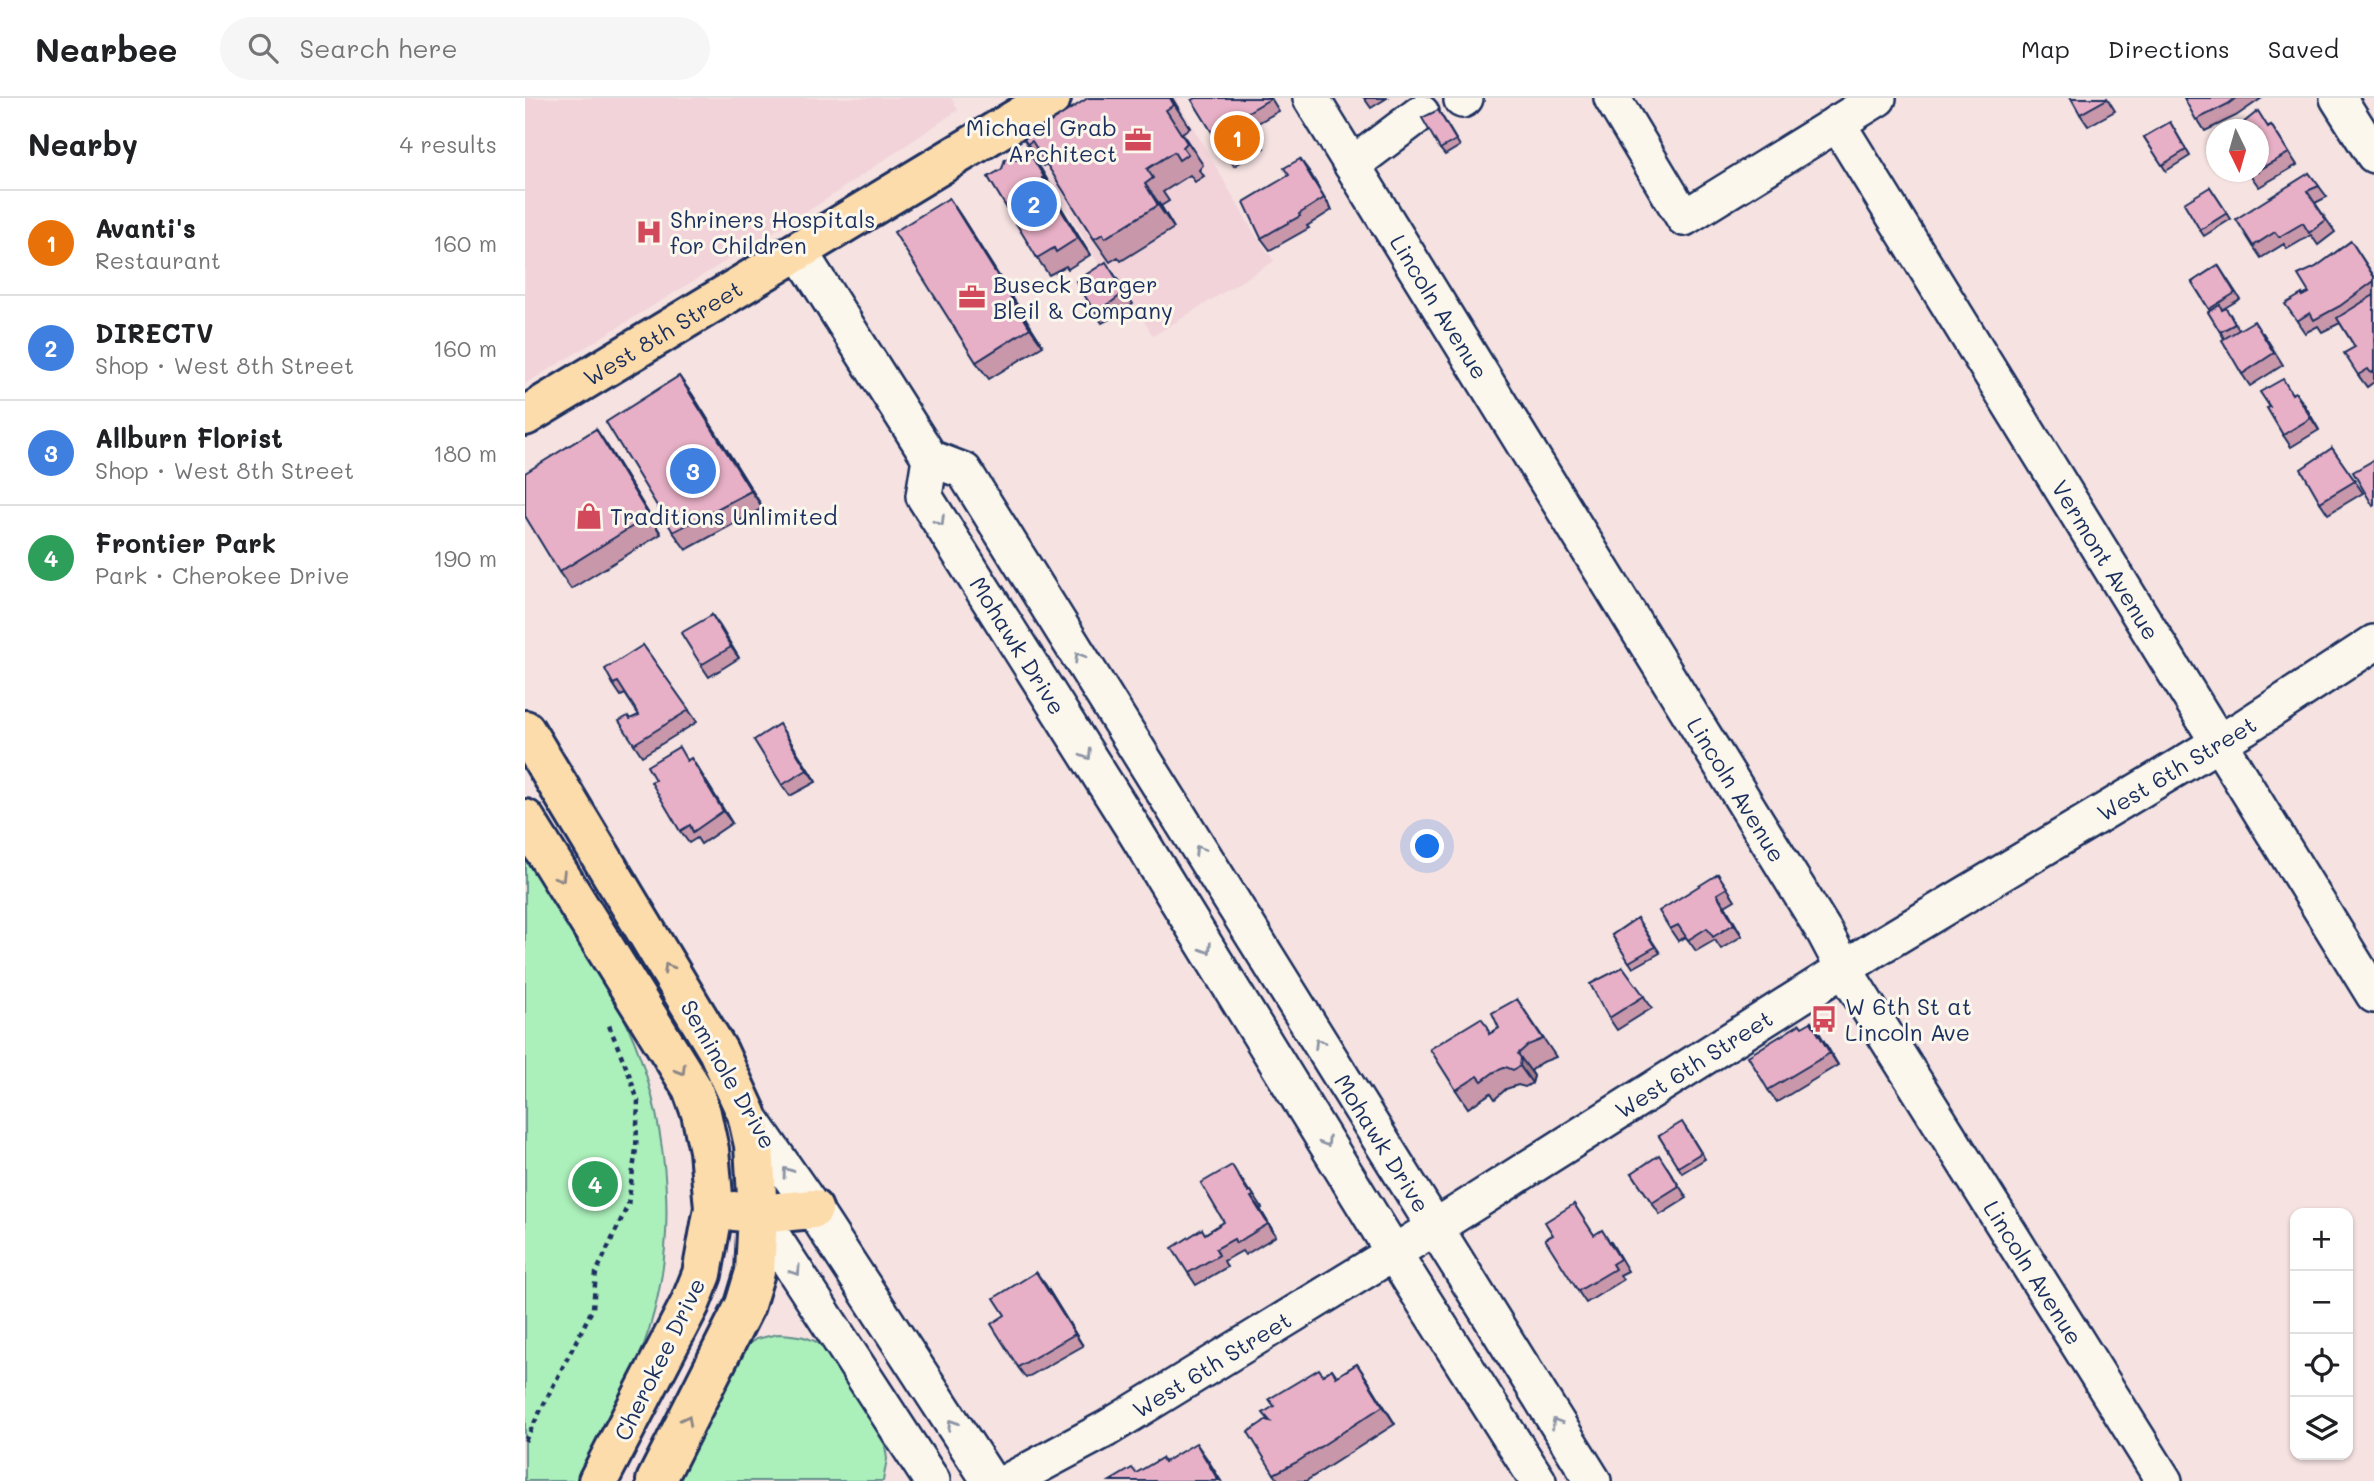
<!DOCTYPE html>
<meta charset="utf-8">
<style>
:root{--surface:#fff;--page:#f6f6f6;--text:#202124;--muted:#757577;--line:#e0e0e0;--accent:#d1495b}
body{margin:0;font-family:Mali,sans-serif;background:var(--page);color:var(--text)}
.controls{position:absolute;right:21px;bottom:21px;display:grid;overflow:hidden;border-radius:14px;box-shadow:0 2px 5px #0004}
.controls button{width:63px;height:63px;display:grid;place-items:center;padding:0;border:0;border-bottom:2px solid var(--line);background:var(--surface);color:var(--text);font:35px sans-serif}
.compass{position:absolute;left:1681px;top:21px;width:63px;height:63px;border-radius:50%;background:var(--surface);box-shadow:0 2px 5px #0004;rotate:175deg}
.you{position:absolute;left:903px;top:749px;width:24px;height:24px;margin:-18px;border:5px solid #fff;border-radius:50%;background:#1a73e8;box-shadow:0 0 0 10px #1a73e833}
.badge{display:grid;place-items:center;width:46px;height:46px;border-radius:50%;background:var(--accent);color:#fff;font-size:23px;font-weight:700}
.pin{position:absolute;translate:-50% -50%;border:4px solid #fff;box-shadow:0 2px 7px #0006}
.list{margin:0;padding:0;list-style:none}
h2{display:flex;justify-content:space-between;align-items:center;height:91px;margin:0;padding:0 28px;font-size:30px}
h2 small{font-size:23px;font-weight:400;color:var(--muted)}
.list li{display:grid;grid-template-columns:46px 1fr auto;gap:21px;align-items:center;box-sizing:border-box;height:105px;padding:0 28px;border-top:2px solid var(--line)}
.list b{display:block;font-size:26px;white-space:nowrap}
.list p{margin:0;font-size:23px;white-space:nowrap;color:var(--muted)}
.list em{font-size:23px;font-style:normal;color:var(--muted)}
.icon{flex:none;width:38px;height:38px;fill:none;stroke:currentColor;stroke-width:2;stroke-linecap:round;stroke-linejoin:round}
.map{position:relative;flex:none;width:1849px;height:1383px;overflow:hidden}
header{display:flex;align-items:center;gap:42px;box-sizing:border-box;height:98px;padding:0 35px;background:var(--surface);border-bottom:2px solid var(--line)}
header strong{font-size:33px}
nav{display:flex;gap:38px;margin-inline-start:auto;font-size:24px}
.search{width:490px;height:63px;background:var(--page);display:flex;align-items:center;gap:18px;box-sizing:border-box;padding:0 24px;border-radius:38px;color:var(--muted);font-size:26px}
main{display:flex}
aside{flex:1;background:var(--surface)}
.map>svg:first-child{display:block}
</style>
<header>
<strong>Nearbee</strong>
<div class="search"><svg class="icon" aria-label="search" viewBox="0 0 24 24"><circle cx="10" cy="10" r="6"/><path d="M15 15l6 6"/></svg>Search here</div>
<nav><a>Map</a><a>Directions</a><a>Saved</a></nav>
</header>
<main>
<aside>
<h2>Nearby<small>4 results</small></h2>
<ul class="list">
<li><span class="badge" style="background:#e8710a">1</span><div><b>Avanti's</b><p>Restaurant</p></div><em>160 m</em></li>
<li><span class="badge" style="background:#3f7fe0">2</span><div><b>DIRECTV</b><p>Shop · West 8th Street</p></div><em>160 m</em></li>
<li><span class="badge" style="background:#3f7fe0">3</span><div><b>Allburn Florist</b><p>Shop · West 8th Street</p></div><em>180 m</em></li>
<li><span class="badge" style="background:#2e9e5b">4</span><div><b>Frontier Park</b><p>Park · Cherokee Drive</p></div><em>190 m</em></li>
</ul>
</aside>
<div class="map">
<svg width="1849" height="1383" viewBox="0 0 1849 1383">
<rect width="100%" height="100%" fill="#f5e2e1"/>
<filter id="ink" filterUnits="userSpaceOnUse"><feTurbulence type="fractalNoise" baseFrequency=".0143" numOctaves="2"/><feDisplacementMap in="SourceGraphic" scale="14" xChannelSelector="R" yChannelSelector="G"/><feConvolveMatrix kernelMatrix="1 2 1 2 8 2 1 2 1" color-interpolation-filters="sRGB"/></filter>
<g filter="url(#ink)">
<g fill="#f1d3d9">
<polygon points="0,0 426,0 433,12 294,106 0,286"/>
<polygon points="576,0 651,0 729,135 749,163 628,238 586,167 577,171 504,47"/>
</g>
<g fill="#abefba" stroke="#638f8c" stroke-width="2">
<path d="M0 754C30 804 64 853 91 904 139 994 155 1116 129 1214 114 1274 81 1329 52 1383H0Z"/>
<path d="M253 1236C275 1237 291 1239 306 1256L360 1347 362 1361 358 1383H143L218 1250 231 1241Z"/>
</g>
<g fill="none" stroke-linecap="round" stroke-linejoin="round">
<defs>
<g id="minor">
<path id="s1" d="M786 0 1300 835 1319 871 1639 1383"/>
<polyline points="1087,0 1159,120 1353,0"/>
<polyline points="1813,0 1849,57"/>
<polyline points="937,2 940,0"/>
<path id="s2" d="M1312 25 1849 897"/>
<polyline points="827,67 896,15"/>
<path id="s3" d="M274 153 405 360 439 373 1068 1383"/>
<path id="s4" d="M405 360 399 398 608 730 886 1183 1013 1383"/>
<polyline points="222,1016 288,1111 465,1383"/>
<polyline points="233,1116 407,1383"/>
<path id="s5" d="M484 1383 581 1331 909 1130 1350 851 1720 629 1849 545"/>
</g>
<g id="major">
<path id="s6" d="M0 318 526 0"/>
<polyline points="0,632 193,953 222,1016 229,1047 233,1116 230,1174 220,1207 131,1383"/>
<polyline points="0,721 167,990 176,1015 184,1052 189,1110 177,1176 165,1206 73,1383"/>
<polyline points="209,1113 233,1116 288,1111"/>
</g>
</defs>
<use href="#minor" stroke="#1b2f5e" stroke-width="40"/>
<use href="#major" stroke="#1b2f5e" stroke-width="44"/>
<polyline stroke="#1b2f5e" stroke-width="4.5" stroke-dasharray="5 5" stroke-linecap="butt" points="0,1343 68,1210 71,1175 103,1107 111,1051 113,1003 104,976 83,925"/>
<use href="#minor" stroke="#fbf7ec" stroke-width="35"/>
<use href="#major" stroke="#fddcac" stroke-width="38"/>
</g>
<g fill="#c897aa" stroke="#1b2f5e" stroke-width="2">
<polygon points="647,0 665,30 657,35 678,67 674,72 679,78 670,84 665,77 638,94 644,103 636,108 649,130 596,163 593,159 585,164 569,141 522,66 518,68 499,41"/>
<polygon points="746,0 754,13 726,29 739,50 709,68 667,2"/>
<polygon points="839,0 862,0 846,10"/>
<polygon points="1582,0 1590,13 1563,28 1555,16"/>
<polygon points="1659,0 1737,0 1711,18 1680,33"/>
<polygon points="917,18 935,48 920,57 915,51"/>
<polygon points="1645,24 1665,58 1641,73 1619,39"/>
<polygon points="1746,27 1772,67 1734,89 1723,74 1733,74 1733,32"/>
<polygon points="775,61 807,112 782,128 784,130 745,152 736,140 764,77"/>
<polygon points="491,62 516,71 531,97 529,98 565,157 543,171 541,168 524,177 512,160 477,71"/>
<polygon points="1784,75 1802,99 1790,105 1810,134 1793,147 1786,137 1762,151 1759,146 1736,160 1728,148"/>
<polygon points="1685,89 1706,121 1679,138 1675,132"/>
<polygon points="424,100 436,118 518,248 464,281 451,264"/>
<polygon points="1826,143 1849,178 1849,284 1842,289 1833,277 1830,249 1815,225 1797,234 1793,228 1780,235 1772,223 1778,198 1784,195 1791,169"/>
<polygon points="1693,167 1715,201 1698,211 1705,216 1714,232 1738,235 1758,267 1725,288 1717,276 1685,213 1667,184"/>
<polygon points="589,176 608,206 592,217 577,225 569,213"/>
<polygon points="1768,295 1779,306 1794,332 1766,349 1758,337 1745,309"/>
<polygon points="167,296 238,410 161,452 148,434"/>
<polygon points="71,331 83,349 136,436 46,491 34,474"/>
<polygon points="1807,350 1838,395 1803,416 1795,404"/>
<polygon points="187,517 214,560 184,579 176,567"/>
<polygon points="118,547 172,624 117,658 109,646 105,621 114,617 100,596 96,598 88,586"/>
<polygon points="262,638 291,684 265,698 257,687"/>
<polygon points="163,662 174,672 207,725 176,746 172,740 164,745 155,733"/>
<polygon points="1193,776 1210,802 1200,808 1217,838 1196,851 1190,842 1171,853 1161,839 1153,843 1145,831"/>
<polygon points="1112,820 1135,855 1108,870 1087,837"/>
<polygon points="1098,869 1127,910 1092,932 1084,920"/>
<polygon points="992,901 1031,959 1015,965 1006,973 1009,978 1007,985 1000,989 993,987 981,991 970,1001 966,995 943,1010 931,992 967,934 974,930"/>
<polygon points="1286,924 1313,967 1252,1004 1243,992"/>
<polygon points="1161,1030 1180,1061 1157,1075 1134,1038"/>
<polygon points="1142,1069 1162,1100 1135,1117 1107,1075"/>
<polygon points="715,1079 724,1093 726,1093 737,1110 735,1111 751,1138 720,1157 717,1153 699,1163 702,1169 671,1187 663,1175 680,1136 699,1124"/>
<polygon points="1049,1106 1069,1137 1086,1144 1103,1173 1095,1177 1098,1182 1061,1205 1053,1193 1028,1137"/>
<polygon points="520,1186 558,1248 501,1280 493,1269 480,1217"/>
<polygon points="832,1266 844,1284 870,1326 781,1383 754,1383 749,1376 744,1323 798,1277 807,1271 812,1278"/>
</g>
<g fill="#a27b8b" stroke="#1b2f5e" stroke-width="2">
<polygon points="645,0 647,0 665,30"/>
<polygon points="504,54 516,71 531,97 519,79"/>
<polygon points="775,61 784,73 807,112 799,100"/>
<polygon points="517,80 529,98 565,157 553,140"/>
<polygon points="620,86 636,108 649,130 633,107"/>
<polygon points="424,100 436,118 518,248 505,230"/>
<polygon points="154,278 167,296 238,410 226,393"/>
<polygon points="1770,294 1779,306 1794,332 1786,320"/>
<polygon points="71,331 83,349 136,436 124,418"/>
<polygon points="187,517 195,528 214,560 206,549"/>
<polygon points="254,626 262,638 291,684 282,672"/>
<polygon points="166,660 174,672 207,725 198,713"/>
<polygon points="1192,796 1200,808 1217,838 1209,826"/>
<polygon points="1286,924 1295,936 1313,967 1305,955"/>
<polygon points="993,956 1009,978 1007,985 995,968"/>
<polygon points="726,1099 735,1111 751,1138 743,1126"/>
<polygon points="511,1174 520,1186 558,1248 550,1236"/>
<polygon points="832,1266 844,1284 870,1326 858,1308"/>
<polygon points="671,1345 683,1362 696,1383 693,1382"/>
</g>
<g fill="#e8b0c6" stroke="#1b2f5e" stroke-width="2">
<polygon points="563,0 645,0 649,7 641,12 662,45 658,49 663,56 654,62 649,54 622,71 628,80 620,86 633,107 580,140 578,136 569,141 507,43 502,46 499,41"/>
<polygon points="671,0 745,0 745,1 718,17 731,38 701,57 667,2"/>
<polygon points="1546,0 1581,0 1582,1 1555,16"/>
<polygon points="1659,0 1711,0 1703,6 1671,22"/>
<polygon points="913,12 931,42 915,51 897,20"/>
<polygon points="1733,13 1743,29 1746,27 1764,55 1733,72 1733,32 1705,32 1718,25"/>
<polygon points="1645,24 1661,52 1637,67 1619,39"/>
<polygon points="504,54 519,79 517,80 553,140 531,154 529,150 512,160 463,79 477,71 480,61 488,60 491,62"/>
<polygon points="775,61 799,100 774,116 775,118 736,140 719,104 764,77 759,70"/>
<polygon points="1784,75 1794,88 1782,93 1801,122 1784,135 1778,125 1754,139 1750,134 1728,148 1711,121"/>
<polygon points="1685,89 1702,115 1675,132 1659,105"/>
<polygon points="424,100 505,230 451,264 369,134"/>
<polygon points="1826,143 1849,179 1849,183 1815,208 1789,222 1785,215 1772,223 1760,206 1777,196 1777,198 1784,195 1773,177 1791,169"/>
<polygon points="581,164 600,194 584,206 569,213 551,183"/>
<polygon points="1693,167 1710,195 1684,211 1667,184"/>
<polygon points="1849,197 1849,273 1846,275 1843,271 1833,277 1819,255 1830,249 1812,220"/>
<polygon points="1695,207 1697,212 1701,210 1710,226 1695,234 1683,214"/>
<polygon points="1729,223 1749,255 1717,276 1697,242"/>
<polygon points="154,278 226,393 148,434 81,324"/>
<polygon points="1758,281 1767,296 1770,294 1786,320 1758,337 1742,310 1745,309 1735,294"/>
<polygon points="71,331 124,418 34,474 0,418 0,375"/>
<polygon points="1807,350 1830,383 1795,404 1776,371"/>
<polygon points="1849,362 1849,407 1848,408 1828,374"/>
<polygon points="187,517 206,549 176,567 156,535"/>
<polygon points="118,547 164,612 109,646 94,623 103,618 105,621 114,617 93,584 88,586 80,571"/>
<polygon points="254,626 282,672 257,687 229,642"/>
<polygon points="154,649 162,663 166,660 198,713 168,734 165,727 155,733 126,684 130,682 122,668"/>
<polygon points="1193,776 1202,790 1192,796 1209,826 1188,839 1182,830 1163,842 1153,827 1145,831 1134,813"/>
<polygon points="1112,820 1130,849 1104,864 1087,837"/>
<polygon points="1098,869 1119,898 1084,920 1065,886"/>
<polygon points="992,901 1018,941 1003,947 993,956 996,960 995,968 988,972 981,969 969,974 957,983 953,978 931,992 905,951 956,920 963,929 964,936 974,930 967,915"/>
<polygon points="1286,924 1305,955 1243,992 1223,958 1275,926 1277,929"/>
<polygon points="1157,1024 1176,1055 1153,1069 1134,1038"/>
<polygon points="1134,1057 1154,1088 1127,1105 1107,1075"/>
<polygon points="707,1067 723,1094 726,1093 729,1098 726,1099 743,1126 711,1145 709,1141 691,1151 694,1157 663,1175 647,1150 677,1131 680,1136 699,1124 676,1085"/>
<polygon points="1049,1106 1069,1137 1077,1132 1095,1161 1087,1166 1090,1171 1053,1193 1020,1141 1028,1137 1020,1124"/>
<polygon points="511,1174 550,1236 493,1269 466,1226 480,1217 469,1200"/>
<polygon points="832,1266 858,1308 772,1364 749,1376 723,1334 741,1322 745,1323 738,1315 749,1308 744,1301 794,1271 798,1277 807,1271 811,1279"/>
<polygon points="671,1345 693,1382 691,1383 585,1383 607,1370 611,1375 637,1360 639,1364"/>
</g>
<defs><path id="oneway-chevron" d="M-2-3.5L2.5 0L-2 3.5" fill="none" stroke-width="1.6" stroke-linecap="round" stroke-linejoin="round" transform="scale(1.75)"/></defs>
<g stroke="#8b93a5">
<use href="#oneway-chevron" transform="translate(415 423) rotate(58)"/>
<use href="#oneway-chevron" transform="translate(554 559) rotate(-122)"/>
<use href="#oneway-chevron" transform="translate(562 657) rotate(58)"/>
<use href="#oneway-chevron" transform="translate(674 752) rotate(-122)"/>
<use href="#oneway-chevron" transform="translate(682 851) rotate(58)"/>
<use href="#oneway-chevron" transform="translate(794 945) rotate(-122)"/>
<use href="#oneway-chevron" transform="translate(801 1044) rotate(58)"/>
<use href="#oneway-chevron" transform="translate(262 1074) rotate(-125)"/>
<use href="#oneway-chevron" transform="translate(271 1173) rotate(56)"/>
<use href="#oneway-chevron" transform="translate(1031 1325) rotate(-122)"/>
<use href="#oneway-chevron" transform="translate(427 1326) rotate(-123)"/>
</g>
<g stroke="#8c8685">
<use href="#oneway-chevron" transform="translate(36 779) rotate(58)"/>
<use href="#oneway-chevron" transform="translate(143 870) rotate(-121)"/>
<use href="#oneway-chevron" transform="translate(156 972) rotate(58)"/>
<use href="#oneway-chevron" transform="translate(162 1322) rotate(-63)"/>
</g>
</g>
<defs>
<symbol id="office-bare" viewBox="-9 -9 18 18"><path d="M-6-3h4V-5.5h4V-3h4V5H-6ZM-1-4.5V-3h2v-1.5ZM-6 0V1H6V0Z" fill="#d1495b" stroke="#fbf7ec" stroke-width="2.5" paint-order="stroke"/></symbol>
<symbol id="hospital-bare" viewBox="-9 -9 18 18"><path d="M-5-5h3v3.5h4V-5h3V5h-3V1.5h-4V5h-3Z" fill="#d1495b" stroke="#fbf7ec" stroke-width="2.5" paint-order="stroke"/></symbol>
<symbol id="shop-bare" viewBox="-9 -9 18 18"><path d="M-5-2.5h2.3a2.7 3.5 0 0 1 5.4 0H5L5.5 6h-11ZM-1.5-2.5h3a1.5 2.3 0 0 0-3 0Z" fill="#d1495b" stroke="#fbf7ec" stroke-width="2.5" paint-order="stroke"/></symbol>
<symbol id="bus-bare" viewBox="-9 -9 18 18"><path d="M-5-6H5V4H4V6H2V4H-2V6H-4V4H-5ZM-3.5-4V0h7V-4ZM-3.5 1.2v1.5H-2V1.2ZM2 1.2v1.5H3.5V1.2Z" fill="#d1495b" stroke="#fbf7ec" stroke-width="2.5" paint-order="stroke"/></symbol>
</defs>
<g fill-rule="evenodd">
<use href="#office-bare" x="594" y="23" width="38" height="38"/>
<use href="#hospital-bare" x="105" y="115" width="38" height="38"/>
<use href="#office-bare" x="428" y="180" width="38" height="38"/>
<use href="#shop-bare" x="45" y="399" width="38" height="38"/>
<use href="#bus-bare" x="1280" y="902" width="38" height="38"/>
</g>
<g text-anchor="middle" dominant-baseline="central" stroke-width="6" stroke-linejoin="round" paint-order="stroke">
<g font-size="23" fill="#1b2f5e" stroke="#fbf7ec" text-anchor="start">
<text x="592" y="29" text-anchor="end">Michael Grab<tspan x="592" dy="26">Architect</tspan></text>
<text x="145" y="121">Shriners Hospitals<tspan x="145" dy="26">for Children</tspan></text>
<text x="468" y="186">Buseck Barger<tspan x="468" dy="26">Bleil &amp; Company</tspan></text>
<text x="85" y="418">Traditions Unlimited</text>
<text x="1320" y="908">W 6th St at<tspan x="1320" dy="26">Lincoln Ave</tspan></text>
</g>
<g font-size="23" fill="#1b2f5e" stroke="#fbf7ec">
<text stroke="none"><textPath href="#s1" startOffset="245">Lincoln Avenue</textPath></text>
<text stroke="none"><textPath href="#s6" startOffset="161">West 8th Street</textPath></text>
<text stroke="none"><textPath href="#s2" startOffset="513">Vermont Avenue</textPath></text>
<text stroke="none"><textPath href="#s4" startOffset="215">Mohawk Drive</textPath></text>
<text stroke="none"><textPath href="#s5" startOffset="1368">West 6th Street</textPath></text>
<text stroke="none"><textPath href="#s1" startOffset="812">Lincoln Avenue</textPath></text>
<text stroke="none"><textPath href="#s5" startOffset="802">West 6th Street</textPath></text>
<text transform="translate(204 976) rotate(60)">Seminole Drive</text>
<text stroke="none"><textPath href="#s3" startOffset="1073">Mohawk Drive</textPath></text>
<text stroke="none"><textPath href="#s1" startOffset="1379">Lincoln Avenue</textPath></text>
<text transform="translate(134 1261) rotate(-64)">Cherokee Drive</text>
<text stroke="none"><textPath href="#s5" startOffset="234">West 6th Street</textPath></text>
</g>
</g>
</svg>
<div class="controls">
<button>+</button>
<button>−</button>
<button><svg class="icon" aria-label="locate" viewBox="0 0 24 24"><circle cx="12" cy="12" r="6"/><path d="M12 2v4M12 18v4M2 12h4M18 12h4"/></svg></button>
<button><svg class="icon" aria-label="layers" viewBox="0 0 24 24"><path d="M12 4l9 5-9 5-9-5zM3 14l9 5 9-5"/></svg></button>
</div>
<svg class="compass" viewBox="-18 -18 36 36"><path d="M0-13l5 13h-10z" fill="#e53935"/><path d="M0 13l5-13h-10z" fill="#757577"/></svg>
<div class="you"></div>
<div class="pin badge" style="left:712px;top:40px;background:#e8710a">1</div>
<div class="pin badge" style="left:509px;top:106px;background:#3f7fe0">2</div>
<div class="pin badge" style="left:168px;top:373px;background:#3f7fe0">3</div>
<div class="pin badge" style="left:70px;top:1086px;background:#2e9e5b">4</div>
</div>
</main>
